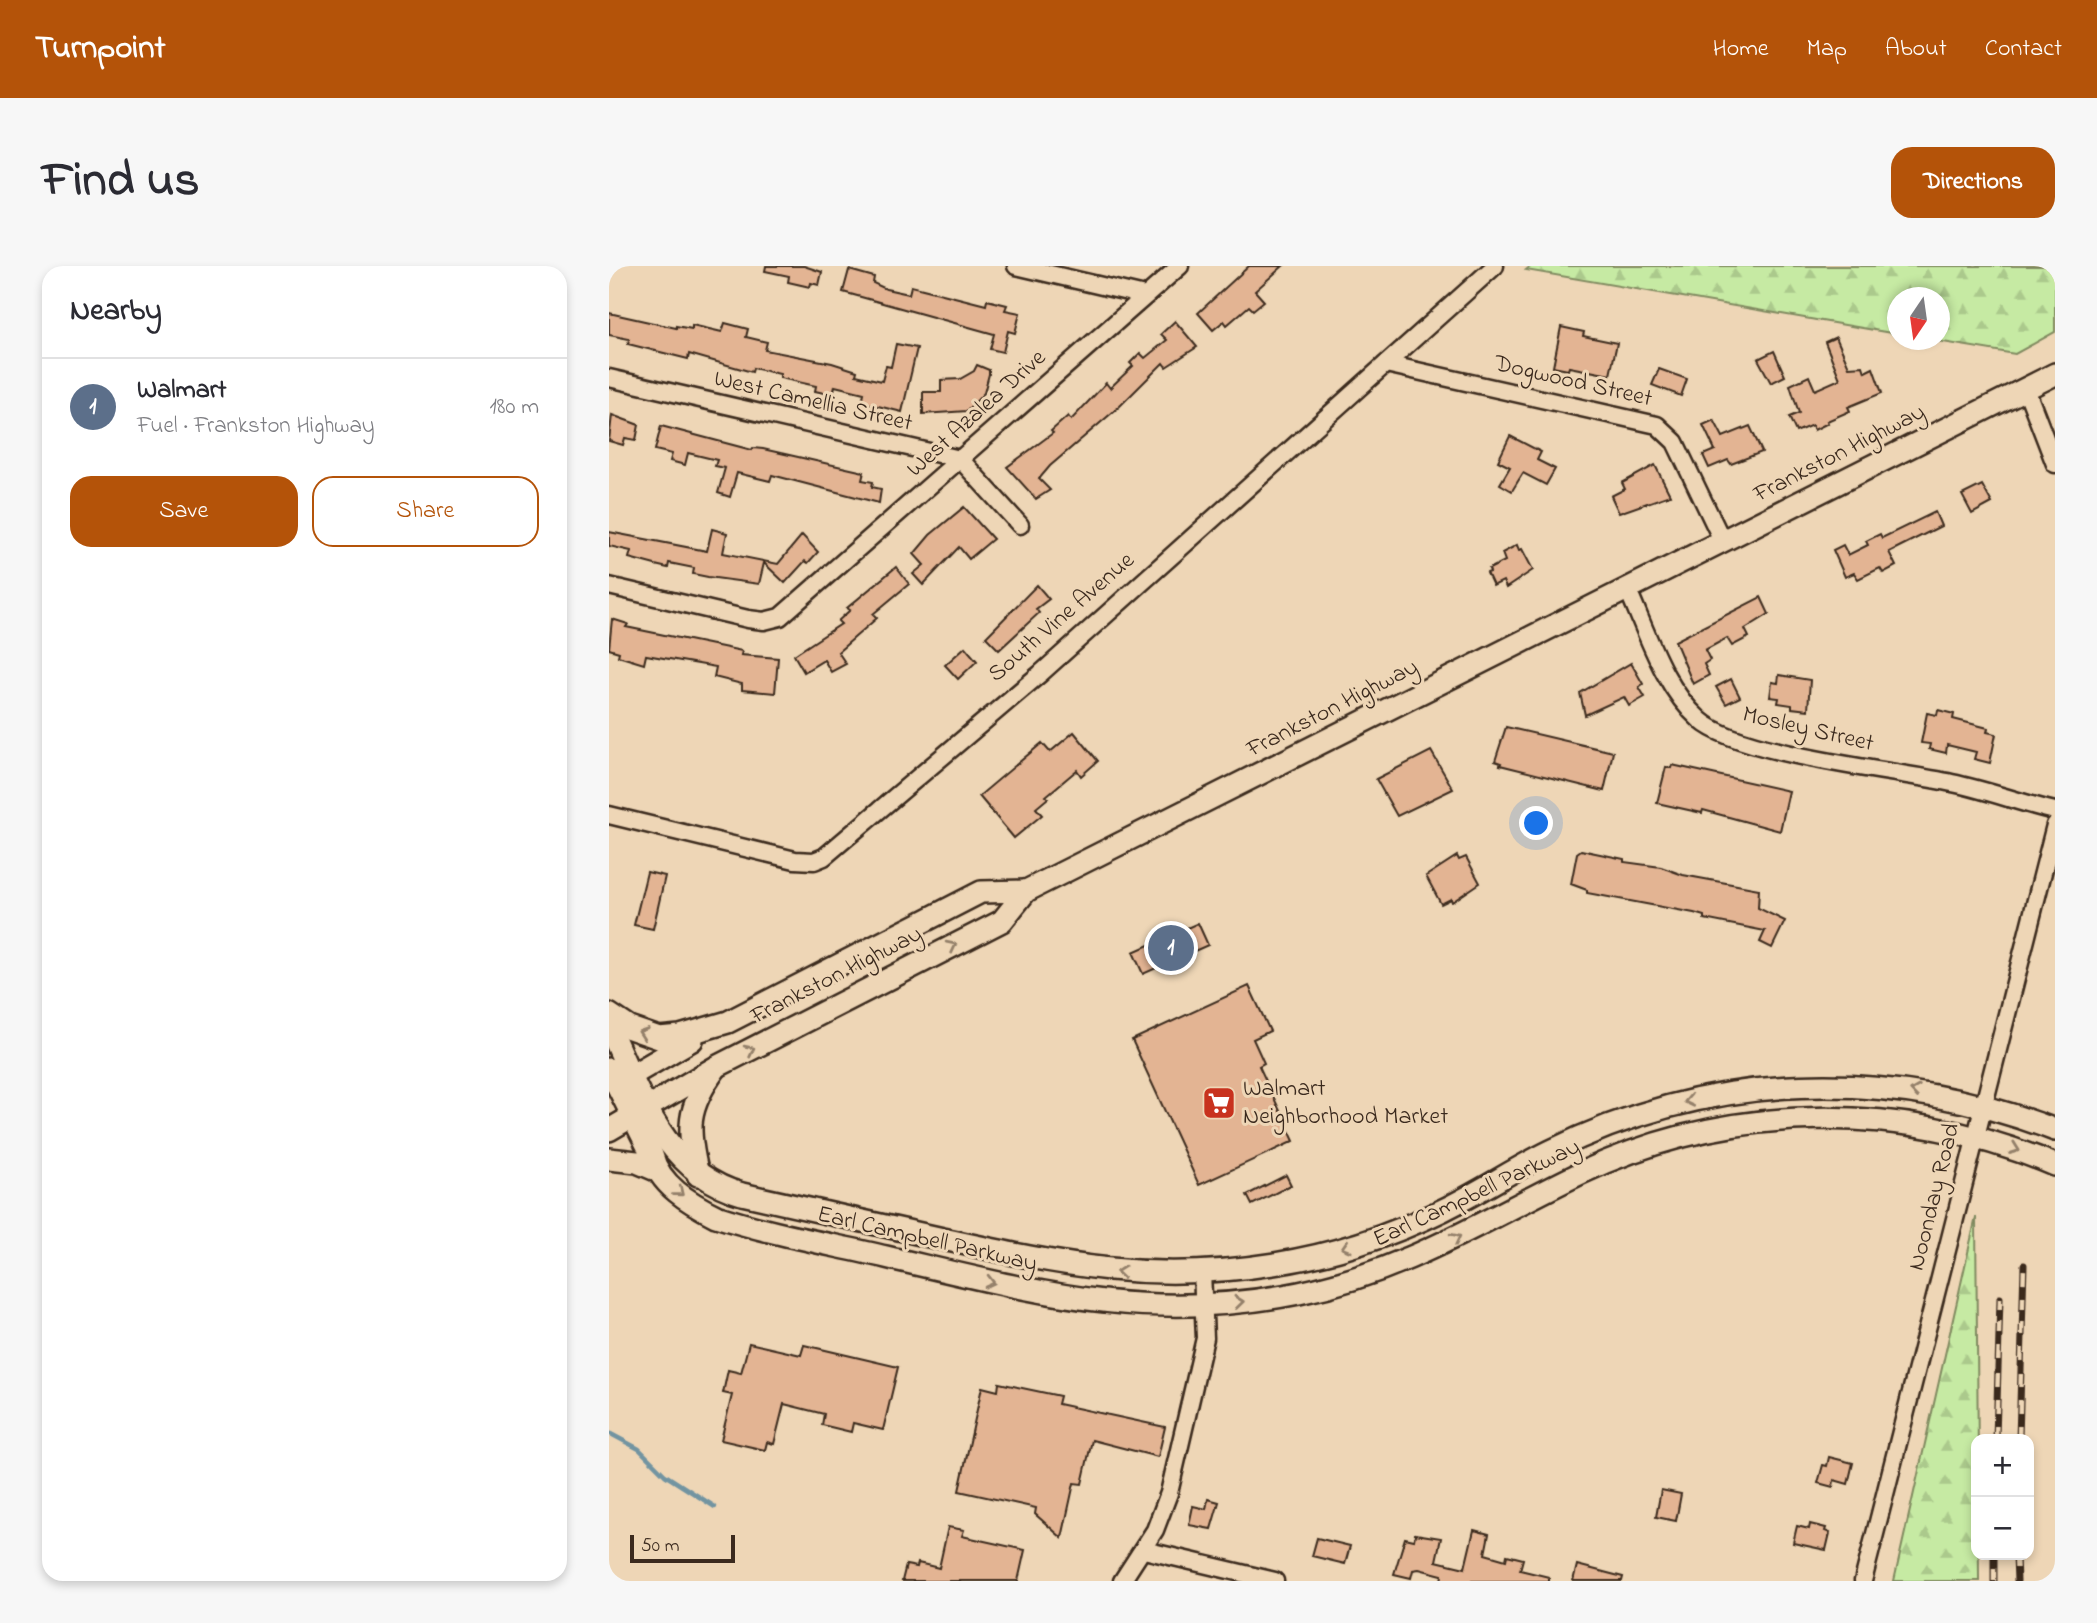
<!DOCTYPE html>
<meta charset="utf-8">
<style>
:root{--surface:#fff;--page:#f7f7f7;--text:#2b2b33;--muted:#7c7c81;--line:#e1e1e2;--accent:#b45309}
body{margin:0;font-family:"Indie Flower",sans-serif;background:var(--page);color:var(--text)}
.controls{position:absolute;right:21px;bottom:21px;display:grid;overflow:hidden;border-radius:14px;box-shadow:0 4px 10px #0003}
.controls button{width:63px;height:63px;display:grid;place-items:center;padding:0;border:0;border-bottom:2px solid var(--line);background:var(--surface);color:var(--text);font:35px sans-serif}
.compass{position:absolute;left:1278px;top:21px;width:63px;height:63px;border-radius:50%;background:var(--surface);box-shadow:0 4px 10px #0003;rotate:193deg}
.scale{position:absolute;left:21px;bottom:18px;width:105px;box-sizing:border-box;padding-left:7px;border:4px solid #3b2a1e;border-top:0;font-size:19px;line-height:24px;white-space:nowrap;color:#3b2a1e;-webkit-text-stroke:5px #eed6b6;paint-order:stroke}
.you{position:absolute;left:928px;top:558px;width:24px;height:24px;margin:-18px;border:5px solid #fff;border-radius:50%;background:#1a73e8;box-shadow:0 0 0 10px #1a73e833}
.badge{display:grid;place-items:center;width:46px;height:46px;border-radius:50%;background:var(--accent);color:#fff;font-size:23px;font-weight:700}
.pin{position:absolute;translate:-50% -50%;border:4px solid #fff;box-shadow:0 2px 7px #0006}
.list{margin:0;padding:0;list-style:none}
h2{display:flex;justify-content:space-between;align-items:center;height:91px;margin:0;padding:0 28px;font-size:30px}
h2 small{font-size:23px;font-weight:400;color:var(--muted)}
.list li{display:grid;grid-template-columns:46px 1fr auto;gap:21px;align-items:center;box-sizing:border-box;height:98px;padding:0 28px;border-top:2px solid var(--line)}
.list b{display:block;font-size:26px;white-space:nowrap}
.list p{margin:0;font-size:23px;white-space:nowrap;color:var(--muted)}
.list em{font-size:23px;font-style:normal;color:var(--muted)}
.actions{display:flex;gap:14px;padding:21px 28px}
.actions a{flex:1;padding:16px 0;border:2px solid var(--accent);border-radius:21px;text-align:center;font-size:24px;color:var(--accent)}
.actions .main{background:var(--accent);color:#fff}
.map{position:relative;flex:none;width:1446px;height:1315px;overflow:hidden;border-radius:21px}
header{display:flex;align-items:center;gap:42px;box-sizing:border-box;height:98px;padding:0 35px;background:var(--accent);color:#fff}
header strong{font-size:33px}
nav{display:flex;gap:38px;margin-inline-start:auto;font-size:24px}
.intro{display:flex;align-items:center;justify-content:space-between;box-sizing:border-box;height:168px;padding:0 42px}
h1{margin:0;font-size:49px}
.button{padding:18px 32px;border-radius:21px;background:var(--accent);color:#fff;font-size:24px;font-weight:700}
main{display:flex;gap:42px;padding:0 42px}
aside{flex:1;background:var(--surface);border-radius:21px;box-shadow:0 4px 10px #0003}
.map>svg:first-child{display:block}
</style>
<header>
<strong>Turnpoint</strong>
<nav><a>Home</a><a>Map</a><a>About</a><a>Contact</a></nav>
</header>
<div class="intro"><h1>Find us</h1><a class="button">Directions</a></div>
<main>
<aside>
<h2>Nearby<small></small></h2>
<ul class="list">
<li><span class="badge" style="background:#5c6f8a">1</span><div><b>Walmart</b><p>Fuel · Frankston Highway</p></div><em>180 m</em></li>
</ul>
<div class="actions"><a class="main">Save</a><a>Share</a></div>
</aside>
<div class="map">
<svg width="1446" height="1315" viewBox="0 0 1446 1315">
<defs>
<pattern id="forest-firs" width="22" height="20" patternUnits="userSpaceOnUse" patternTransform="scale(1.75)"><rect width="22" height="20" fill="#c6eaa3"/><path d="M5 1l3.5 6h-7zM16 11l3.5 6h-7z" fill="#abc98c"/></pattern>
</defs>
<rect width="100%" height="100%" fill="#eed6b6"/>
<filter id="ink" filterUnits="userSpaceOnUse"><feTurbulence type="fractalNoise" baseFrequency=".0143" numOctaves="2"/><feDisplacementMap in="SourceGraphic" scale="14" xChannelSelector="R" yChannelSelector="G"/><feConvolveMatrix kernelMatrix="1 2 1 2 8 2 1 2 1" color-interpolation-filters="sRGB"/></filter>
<g filter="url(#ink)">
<g fill="url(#forest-firs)" stroke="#808a60" stroke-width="2">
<polygon points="922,0 1446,0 1446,66 1406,88 1322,74 1330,74 1330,32 1288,32 1288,68 917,4"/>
<polygon points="1367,951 1370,1315 1285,1315"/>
</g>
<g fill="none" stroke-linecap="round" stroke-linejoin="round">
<polyline stroke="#7294a1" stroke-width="4.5" points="0,1167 30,1183 56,1209 106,1241"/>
</g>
<g fill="#e3b493" stroke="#3b2a1e" stroke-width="2">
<polygon points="157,0 195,0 213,6 210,19 202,17 201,21 179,16 180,10 156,5"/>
<polygon points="640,0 674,0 646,25 655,35 644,44 640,40 618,59 615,55 604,64 589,47"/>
<polygon points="240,4 265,11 264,17 277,23 300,28 302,20 377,39 378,34 398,39 396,44 411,47 406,67 399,65 394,86 381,83 385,68 234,26"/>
<polygon points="0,47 67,62 67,60 83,63 83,59 113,66 116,57 139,63 137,71 158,76 156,84 223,97 248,105 247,109 273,115 277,100 282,101 287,78 308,82 293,146 253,136 255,127 226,120 224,129 206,125 207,120 171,112 171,108 144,102 143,106 80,88 79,93 19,78 20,73 0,69"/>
<polygon points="566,55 588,81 557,101 554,97 511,140 441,200 430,213 441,224 427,233 398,201 444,167 442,165 459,150 462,154 497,117 501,122 524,100 521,97 531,87 536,92 558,74 552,68"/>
<polygon points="952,61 975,66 974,70 1008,77 1001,109 960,101 959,104 944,101"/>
<polygon points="1227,71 1240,101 1254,100 1256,106 1264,102 1273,127 1239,141 1241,145 1218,155 1219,157 1205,164 1203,159 1187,166 1180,151 1190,147 1181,119 1200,110 1206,124 1231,113 1216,76"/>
<polygon points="1165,85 1176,110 1162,117 1149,93"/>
<polygon points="368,99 380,104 380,108 375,127 358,145 314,148 314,126 332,126 332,114 351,113 365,105"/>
<polygon points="1050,103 1078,113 1072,130 1043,119"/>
<polygon points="3,149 30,159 27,174 16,172 14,179 0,175"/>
<polygon points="1105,154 1114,171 1141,160 1153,186 1122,198 1119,194 1100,202 1094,189 1106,184 1094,159"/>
<polygon points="52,160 143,184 144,182 154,183 255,206 253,214 264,216 263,221 272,223 270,237 163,209 161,215 128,207 121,231 109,227 116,202 106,200 108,194 79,187 76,199 61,195 63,188 46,184"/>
<polygon points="901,170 932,186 928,194 946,203 937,219 914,207 903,225 891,218 901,201 889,195"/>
<polygon points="1046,199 1061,229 1010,247 1002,230 1016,223 1013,217"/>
<polygon points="1373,219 1383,237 1363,248 1353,229"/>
<polygon points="355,241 384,273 360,293 350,281 314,319 304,308 315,299 305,288 321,269"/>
<polygon points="1326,246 1332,260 1280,286 1287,300 1274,307 1271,302 1249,313 1245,307 1236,311 1224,284 1234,279 1239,289 1259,279 1257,275 1271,268 1273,272"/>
<polygon points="103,263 118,267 114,287 169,298 193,269 209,286 199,297 196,295 176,317 155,297 150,318 99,311 84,308 85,302 60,297 59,302 46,299 20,292 22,285 0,280 0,266 98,285"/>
<polygon points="908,279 910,284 913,283 924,304 897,322 894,315 884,320 878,307 881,306 880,303 896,295 893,287"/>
<polygon points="287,301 300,318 264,348 268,352 229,386 237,398 222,406 215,394 195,406 185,389 232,358 229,355 241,344 238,342"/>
<polygon points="428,319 440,333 427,343 430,347 390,384 377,371"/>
<polygon points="1152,331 1160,348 1136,363 1140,371 1123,380 1118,372 1096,384 1101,394 1095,398 1100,409 1084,418 1066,375"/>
<polygon points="3,353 19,358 17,361 133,385 132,389 169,392 166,427 133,424 133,418 105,411 107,401 37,389 35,398 9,390 10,386 0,383"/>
<polygon points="356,381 368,395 349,413 336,399"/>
<polygon points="1022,397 1034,418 1030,421 1036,431 1020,440 1015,431 976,449 971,427"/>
<polygon points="1170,409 1201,414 1199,444 1183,442 1183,439 1169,437 1170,432 1161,431 1163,416 1169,417"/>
<polygon points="1122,413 1131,431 1117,438 1107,421"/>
<polygon points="1329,444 1345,448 1344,453 1379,462 1378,466 1387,468 1381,497 1365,493 1367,486 1338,479 1337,487 1320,483 1321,478 1312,477 1318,447 1328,449"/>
<polygon points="897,461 1004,486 995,525 891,499 892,497 886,495"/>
<polygon points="465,466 489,495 472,510 468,504 437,530 439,532 427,542 433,549 405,572 370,530 433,477 441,486"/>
<polygon points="822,485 844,523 788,550 767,513"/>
<polygon points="1063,499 1180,525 1171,565 1094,544 1093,547 1048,537 1057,501 1062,502"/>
<polygon points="972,584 1015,593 1015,596 1052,601 1074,609 1150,623 1149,642 1176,655 1163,682 1151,676 1156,665 1095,653 1095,650 1085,647 978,627 978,624 962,618 968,587"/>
<polygon points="848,590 850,594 857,591 871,617 843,636 842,633 832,638 817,610"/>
<polygon points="38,606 56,610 44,663 25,659"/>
<polygon points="589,657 599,679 534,708 524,686"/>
<polygon points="640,720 661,765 644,773 655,797 650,800 685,875 590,919 523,774"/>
<polygon points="677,909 682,919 643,939 638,929"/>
<polygon points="140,1077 192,1089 195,1079 289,1101 274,1164 244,1157 242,1166 213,1159 215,1148 175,1138 165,1178 158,1176 156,1184 112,1174 123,1129 114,1127 119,1104 132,1107"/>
<polygon points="390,1117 451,1130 449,1138 556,1161 549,1191 483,1174 473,1218 465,1217 453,1272 426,1248 427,1242 350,1225 373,1121 389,1125"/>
<polygon points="1220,1191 1244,1197 1239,1218 1225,1214 1224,1221 1209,1217 1214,1199 1218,1200"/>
<polygon points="1052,1224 1072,1228 1067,1255 1047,1251"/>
<polygon points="599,1233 610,1236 602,1263 580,1259 584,1240 597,1243"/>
<polygon points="1201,1258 1217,1262 1216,1265 1221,1267 1217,1284 1184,1277 1188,1260 1200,1263"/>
<polygon points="339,1261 355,1264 353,1270 416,1284 409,1315 293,1315 297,1299 308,1301 309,1297 330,1302"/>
<polygon points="865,1264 880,1268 876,1288 897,1294 898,1289 914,1293 911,1304 940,1311 940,1315 832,1315 833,1309 810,1303 804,1304 802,1312 785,1308 796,1272 805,1274 806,1268 832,1272 827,1295 856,1302"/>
<polygon points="708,1272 741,1280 736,1298 703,1290"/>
<polygon points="968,1299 1014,1311 1013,1315 964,1315"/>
</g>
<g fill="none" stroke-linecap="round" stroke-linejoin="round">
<defs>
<g id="minor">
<polyline points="407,0 536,30"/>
<polyline points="777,98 1048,159 1066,176 1114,276"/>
<polyline points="0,112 351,193 411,259"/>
<polyline points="1417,123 1446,198"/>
<polyline points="0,320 139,353 155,355 171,351 571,0"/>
<path d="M1019 324C1038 367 1055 422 1091 454 1128 488 1287 505 1343 517 1378 524 1411 537 1446 545"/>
<polyline points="0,549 186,594 205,595 215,591 431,408 886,0"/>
<polyline points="535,1284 666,1315"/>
<polyline points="513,1315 546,1264 560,1227 596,1072 593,1006"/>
<polyline points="1254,1315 1446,559"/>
</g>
<g id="major">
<polyline points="0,748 21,762 50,772 71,770 119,756 372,626 417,625"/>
<path d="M0 761C31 828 56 907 133 928 200 943 267 958 334 973 454 999 541 1018 665 998 723 989 781 970 834 944 871 926 905 903 942 885 1103 805 1280 800 1446 864"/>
<path d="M0 803 43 889C50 919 81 937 107 950 162 968 221 978 277 991 424 1025 537 1058 690 1027 800 1004 874 954 972 907 1122 836 1294 835 1446 899"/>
<polyline points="11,816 83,774"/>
<polyline points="0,864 109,800 393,655 417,625 1446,108"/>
<polyline points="0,893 28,896 47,904"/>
<path d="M89 909C78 863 77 843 106 803"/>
</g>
</defs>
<use href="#minor" stroke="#3b2a1e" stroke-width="21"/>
<use href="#major" stroke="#3b2a1e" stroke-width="26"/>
<use href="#minor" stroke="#eed6b6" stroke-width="16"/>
<use href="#major" stroke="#eed6b6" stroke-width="21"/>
<defs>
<g id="rail">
<polyline points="1387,1173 1391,1032"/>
<polyline points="1410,1173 1415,999"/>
<polyline points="1407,1289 1408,1315"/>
<polyline points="1385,1315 1385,1289"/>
</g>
</defs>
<use href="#rail" stroke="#3b2a1e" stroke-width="7"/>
<use href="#rail" stroke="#eed6b6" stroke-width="4.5" stroke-dasharray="13" stroke-linecap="butt"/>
</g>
<defs><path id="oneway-chevron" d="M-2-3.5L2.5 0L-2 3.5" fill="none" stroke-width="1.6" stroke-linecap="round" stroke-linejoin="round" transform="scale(1.75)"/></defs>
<g stroke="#94806a">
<use href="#oneway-chevron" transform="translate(343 680) rotate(-27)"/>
<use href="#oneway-chevron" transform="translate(34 767) rotate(-161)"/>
<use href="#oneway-chevron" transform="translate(141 784) rotate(-27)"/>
<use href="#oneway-chevron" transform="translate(1306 825) rotate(-172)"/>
<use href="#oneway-chevron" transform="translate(1080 835) rotate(168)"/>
<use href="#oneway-chevron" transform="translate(1406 883) rotate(20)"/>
<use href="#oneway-chevron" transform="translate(70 926) rotate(39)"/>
<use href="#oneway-chevron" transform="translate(847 972) rotate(-27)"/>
<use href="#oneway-chevron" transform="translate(737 981) rotate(163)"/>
<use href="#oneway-chevron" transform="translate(512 1006) rotate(-175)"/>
<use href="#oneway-chevron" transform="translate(381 1016) rotate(14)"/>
<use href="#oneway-chevron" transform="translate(630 1036) rotate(-6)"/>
</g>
</g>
<defs>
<symbol id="supermarket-square" viewBox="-11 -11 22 22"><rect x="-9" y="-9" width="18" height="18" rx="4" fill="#c8321e" stroke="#eed6b6"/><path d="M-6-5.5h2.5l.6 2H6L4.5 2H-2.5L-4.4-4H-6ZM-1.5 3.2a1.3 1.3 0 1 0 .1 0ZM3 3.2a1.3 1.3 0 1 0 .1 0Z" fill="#fff"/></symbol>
</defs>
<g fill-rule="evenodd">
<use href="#supermarket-square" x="591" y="818" width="38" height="38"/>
</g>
<g text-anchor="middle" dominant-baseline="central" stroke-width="6" stroke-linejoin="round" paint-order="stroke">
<g font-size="24" fill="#3b2a1e" stroke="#eed6b6">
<text transform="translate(964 116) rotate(13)">Dogwood Street</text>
<text transform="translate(204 136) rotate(13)">West Camellia Street</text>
<text transform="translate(368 148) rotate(-42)">West Azalea Drive</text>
<text transform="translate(1231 188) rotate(-27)">Frankston Highway</text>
<text transform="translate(453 352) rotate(-41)">South Vine Avenue</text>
<text transform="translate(724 443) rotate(-27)">Frankston Highway</text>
<text transform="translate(1199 464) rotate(13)">Mosley Street</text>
<text transform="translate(228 710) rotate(-27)">Frankston Highway</text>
<text transform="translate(868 928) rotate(-25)">Earl Campbell Parkway</text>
<text transform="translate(1326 931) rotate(-76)">Noonday Road</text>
<text transform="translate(318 974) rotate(13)">Earl Campbell Parkway</text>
</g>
<g font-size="24" fill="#3b2a1e" stroke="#eed6b6" text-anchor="start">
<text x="634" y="823">Walmart<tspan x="634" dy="28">Neighborhood Market</tspan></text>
</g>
</g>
</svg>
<div class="controls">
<button>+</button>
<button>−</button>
</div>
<svg class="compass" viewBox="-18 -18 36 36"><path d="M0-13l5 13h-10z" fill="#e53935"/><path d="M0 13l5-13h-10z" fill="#7c7c81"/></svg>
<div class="scale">50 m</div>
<div class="you"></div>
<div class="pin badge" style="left:562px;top:682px;background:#5c6f8a">1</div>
</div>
</main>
